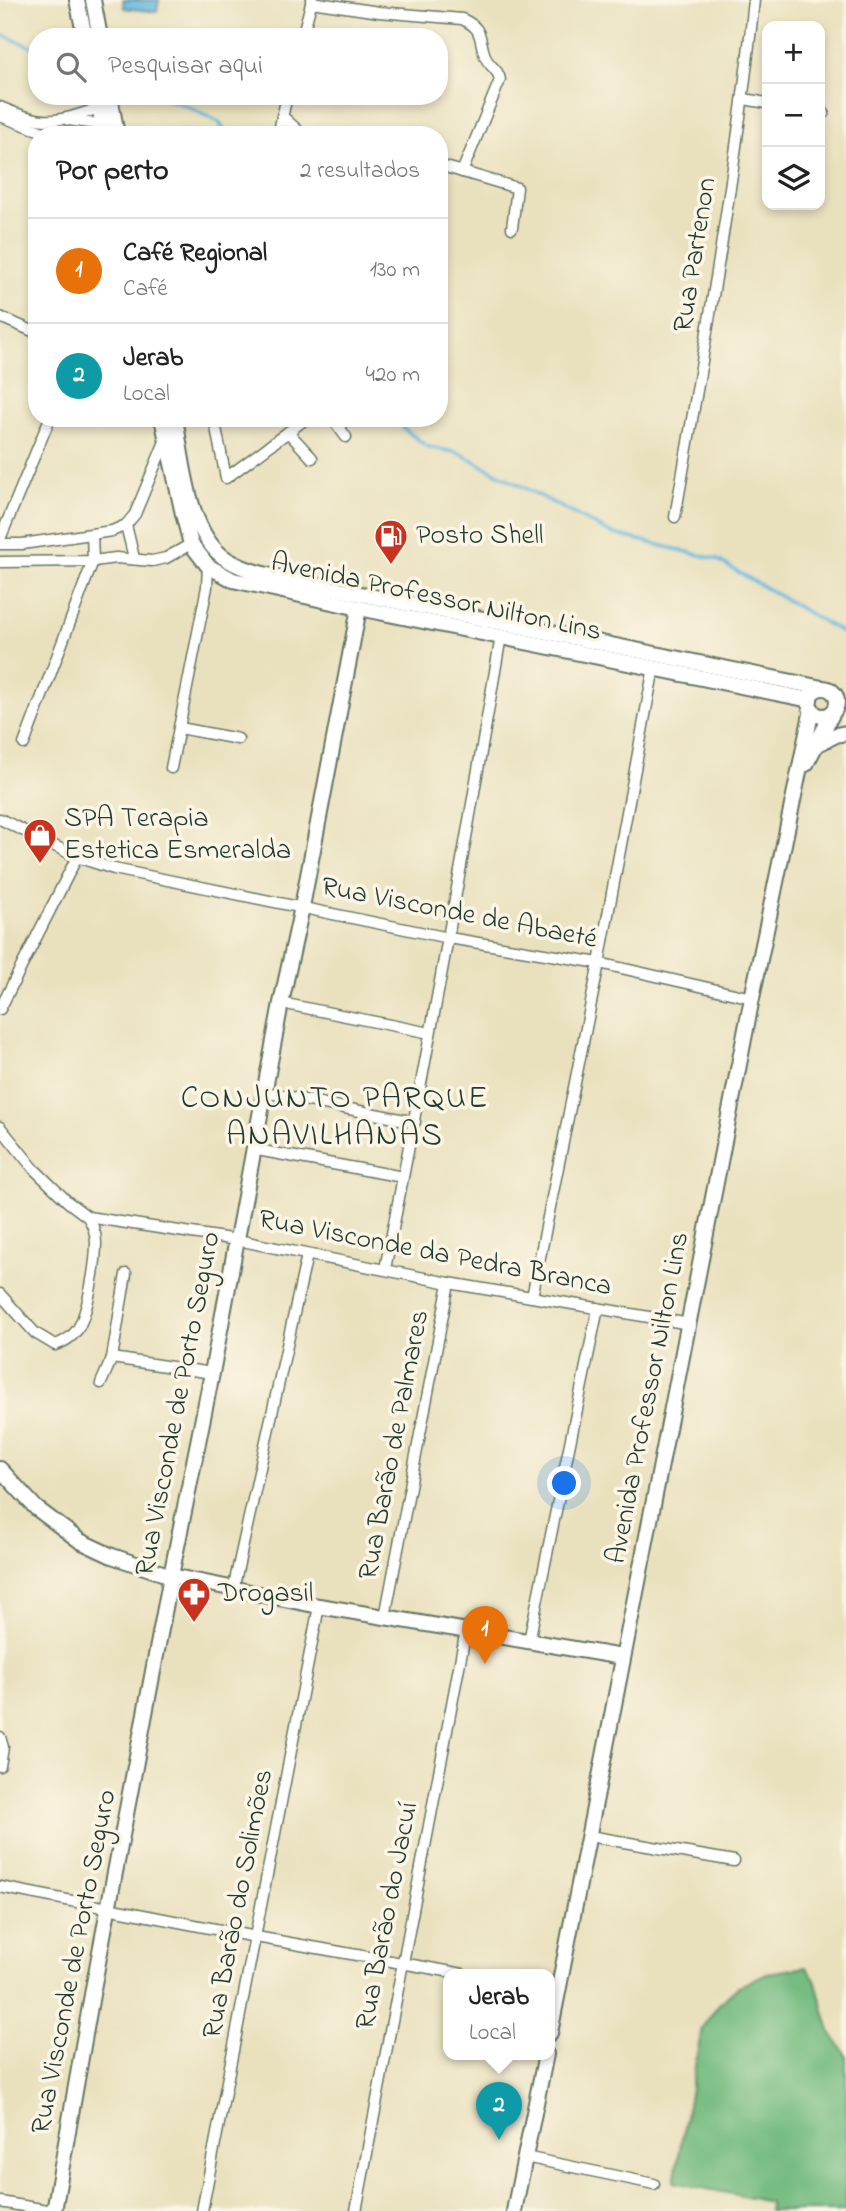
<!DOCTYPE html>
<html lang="pt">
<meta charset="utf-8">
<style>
:root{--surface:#fff;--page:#f6f6f6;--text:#222;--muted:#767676;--line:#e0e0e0;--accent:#c8321e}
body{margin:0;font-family:"Indie Flower",sans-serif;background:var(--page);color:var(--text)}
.controls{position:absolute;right:21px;top:21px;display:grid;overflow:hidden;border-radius:14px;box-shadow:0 4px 10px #0003}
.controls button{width:63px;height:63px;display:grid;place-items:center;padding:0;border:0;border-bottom:2px solid var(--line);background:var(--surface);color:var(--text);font:35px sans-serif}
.you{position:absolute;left:565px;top:1484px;width:24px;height:24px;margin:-18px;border:5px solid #fff;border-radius:50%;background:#1a73e8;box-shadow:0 0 0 10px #1a73e833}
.badge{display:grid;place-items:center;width:46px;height:46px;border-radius:50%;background:var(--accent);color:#fff;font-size:23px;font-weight:700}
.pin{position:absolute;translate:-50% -58px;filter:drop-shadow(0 2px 4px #0008)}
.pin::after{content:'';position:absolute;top:37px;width:24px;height:21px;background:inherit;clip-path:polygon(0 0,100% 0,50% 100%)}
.popup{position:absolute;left:443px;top:1969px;width:112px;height:91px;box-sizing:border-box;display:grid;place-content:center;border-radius:14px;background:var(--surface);filter:drop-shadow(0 2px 5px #0005);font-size:23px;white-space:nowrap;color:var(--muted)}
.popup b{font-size:26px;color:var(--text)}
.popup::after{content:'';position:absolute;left:50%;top:100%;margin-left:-14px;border:14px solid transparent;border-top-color:var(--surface)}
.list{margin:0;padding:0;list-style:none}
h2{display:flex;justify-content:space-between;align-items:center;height:91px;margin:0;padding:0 28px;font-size:30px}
h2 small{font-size:23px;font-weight:400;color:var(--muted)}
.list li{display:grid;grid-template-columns:46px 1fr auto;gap:21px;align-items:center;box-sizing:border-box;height:105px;padding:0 28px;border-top:2px solid var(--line)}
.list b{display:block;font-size:26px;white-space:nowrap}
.list p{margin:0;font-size:23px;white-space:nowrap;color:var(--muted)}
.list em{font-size:23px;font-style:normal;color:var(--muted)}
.icon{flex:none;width:38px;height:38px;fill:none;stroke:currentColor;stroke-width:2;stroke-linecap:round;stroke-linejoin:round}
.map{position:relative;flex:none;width:846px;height:2211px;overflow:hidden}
.search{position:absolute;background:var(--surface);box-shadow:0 4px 10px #0003;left:28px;top:28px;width:420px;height:77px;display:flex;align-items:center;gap:18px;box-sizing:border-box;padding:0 24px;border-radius:28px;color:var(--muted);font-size:26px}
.panel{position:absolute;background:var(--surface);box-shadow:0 4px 10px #0003;left:28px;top:126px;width:420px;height:301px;border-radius:28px}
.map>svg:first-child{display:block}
</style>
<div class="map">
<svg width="846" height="2211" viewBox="0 0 846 2211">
<rect width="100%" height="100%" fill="#fcf5e5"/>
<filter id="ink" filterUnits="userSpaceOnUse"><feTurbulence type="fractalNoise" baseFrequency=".0143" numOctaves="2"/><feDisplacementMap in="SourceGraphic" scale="14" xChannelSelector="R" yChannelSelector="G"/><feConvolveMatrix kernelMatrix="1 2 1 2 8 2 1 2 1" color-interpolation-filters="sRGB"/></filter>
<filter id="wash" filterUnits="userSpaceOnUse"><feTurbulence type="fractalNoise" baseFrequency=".00686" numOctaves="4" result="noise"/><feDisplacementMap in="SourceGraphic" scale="28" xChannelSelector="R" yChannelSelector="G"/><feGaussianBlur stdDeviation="1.57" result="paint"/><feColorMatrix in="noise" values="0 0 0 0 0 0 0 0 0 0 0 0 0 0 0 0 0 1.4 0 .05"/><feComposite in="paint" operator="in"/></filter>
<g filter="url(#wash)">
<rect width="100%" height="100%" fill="#e9e1be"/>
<polygon fill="#76bc81" stroke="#4a7c5a" stroke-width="2" points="806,1967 815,1980 830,2031 846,2055 846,2211 769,2211 770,2202 674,2182 702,2028 719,2004 738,1987 767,1973"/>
<polygon fill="#64b7e0" stroke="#427a8a" stroke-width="2" points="123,0 159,0 157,12 124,8"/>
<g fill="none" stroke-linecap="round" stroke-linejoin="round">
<g stroke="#64b7e0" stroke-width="3.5">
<polyline points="0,34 37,49"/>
<polyline points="156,96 182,104 219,122 227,135"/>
<polyline points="399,418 403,428 428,447 459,453 610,533 716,559 846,635"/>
</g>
</g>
</g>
<g filter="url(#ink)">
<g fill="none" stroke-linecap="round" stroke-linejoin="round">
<defs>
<g id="street">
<path d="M311 2 379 12 462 19C484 29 478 37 485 56 488 66 499 69 500 80L462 172"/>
<polyline points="302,37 312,0"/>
<polyline points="744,99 767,103"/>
<path d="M0 107C44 126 56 123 99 108"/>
<polyline points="820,113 824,113"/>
<polyline points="0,116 46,133 67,135"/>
<polyline points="282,116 303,135"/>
<polyline points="68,120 103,125"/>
<polyline points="278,135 287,96"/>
<polyline points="439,165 517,188 512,228"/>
<polyline points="0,317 37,333"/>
<polyline points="214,418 226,478 307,418"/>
<polyline points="332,418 346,437"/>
<polyline points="288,432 312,458"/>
<path d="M675 517C705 345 736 174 754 0"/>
<polyline points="126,525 134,558"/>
<polyline points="0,539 50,418"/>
<polyline points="0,544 22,544 112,531 126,525 135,514 166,439"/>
<polyline points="0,562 93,561 116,558 152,561 166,558 191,544"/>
<polyline points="180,728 238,739"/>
<polyline points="24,744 93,561 92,534"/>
<polyline points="171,768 207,587 208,566"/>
<polyline points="0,819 77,857 114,869 449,938 599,963 752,998"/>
<polyline points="281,1003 430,1033"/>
<polyline points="0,1009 77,857"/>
<polyline points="264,1092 415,1122"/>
<polyline points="0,1127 34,1169 68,1202 88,1217 237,1240 449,1283 690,1324"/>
<polyline points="252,1149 403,1177"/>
<path d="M385 1269C427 1058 465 848 501 636"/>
<path d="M0 1294 35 1333 55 1345C65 1342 71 1338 77 1330 88 1314 96 1263 96 1243 96 1233 93 1225 88 1217"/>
<polyline points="532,1297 599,963 654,667"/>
<polyline points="112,1358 126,1274"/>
<polyline points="101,1383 112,1358 212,1373"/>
<polyline points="233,1590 307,1255"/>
<polyline points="385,1617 449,1283"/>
<polyline points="529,1641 598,1308"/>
<polyline points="0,1737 3,1747 0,1766"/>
<polyline points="589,1836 734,1861"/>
<polyline points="0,1887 256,1937 463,1974"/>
<polyline points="525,2157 654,2184"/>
<polyline points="0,2202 53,2211"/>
<polyline points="202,2211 319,1606"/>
<polyline points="356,2211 466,1630"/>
</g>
<g id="secondary">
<polyline points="77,0 85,37"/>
<polyline points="93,0 100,37"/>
<polyline points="97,96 105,135"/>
<polyline points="110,96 117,135"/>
<polyline points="162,418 183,514 191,544 208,566 233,580 359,608 810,700"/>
<path d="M175 418C183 461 188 537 228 560 253 575 284 578 311 584L822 688"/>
<circle cx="823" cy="702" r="14"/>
<polyline points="816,745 836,735 846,733"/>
<polyline points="806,764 833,712"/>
<polyline points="0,1469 36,1508 80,1541 112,1556 171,1576 319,1606 622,1657"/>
<polyline points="550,2033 752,998 812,709"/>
<polyline points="54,2211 93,1989 171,1576 212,1373 281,1003 302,907 359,608"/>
<polyline points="514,2211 546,2054"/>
</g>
</defs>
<use href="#street" stroke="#667664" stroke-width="13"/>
<use href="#secondary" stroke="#667664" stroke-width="18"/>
<use href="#street" stroke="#fff" stroke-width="10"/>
<use href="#secondary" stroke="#fff" stroke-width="14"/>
</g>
</g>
<defs>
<symbol id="fuel-pin" viewBox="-11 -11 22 30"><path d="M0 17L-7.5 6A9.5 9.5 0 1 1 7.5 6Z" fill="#c8321e" stroke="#fcf5e5"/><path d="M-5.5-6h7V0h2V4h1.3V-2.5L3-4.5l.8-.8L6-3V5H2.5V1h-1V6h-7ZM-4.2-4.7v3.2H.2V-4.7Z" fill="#fff"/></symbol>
<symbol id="shop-pin" viewBox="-11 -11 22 30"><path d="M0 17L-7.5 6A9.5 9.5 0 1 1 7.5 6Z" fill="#c8321e" stroke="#fcf5e5"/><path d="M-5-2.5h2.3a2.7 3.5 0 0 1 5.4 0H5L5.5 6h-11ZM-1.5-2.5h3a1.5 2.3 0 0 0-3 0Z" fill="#fff"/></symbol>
<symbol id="pharmacy-pin" viewBox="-11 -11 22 30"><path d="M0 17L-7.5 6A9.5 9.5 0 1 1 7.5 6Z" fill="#c8321e" stroke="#fcf5e5"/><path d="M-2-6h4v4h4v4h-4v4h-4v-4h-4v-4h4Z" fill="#fff"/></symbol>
</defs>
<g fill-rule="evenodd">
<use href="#fuel-pin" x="372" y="517" width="38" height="52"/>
<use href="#shop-pin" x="21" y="816" width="38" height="52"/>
<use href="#pharmacy-pin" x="175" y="1575" width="38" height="52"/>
</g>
<g text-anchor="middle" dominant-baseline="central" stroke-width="7" stroke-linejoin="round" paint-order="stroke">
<g font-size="28" fill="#1f3d34" stroke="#fcf5e5">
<text transform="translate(696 255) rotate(-81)">Rua Partenon</text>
<text transform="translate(436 598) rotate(12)">Avenida Professor Nilton Lins</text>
<text transform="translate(459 914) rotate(11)">Rua Visconde de Abaeté</text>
<text transform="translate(435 1254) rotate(11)">Rua Visconde da Pedra Branca</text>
<text transform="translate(649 1398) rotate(-79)">Avenida Professor Nilton Lins</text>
<text transform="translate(179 1404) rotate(-79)">Rua Visconde de Porto Seguro</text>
<text transform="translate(395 1445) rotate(-79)">Rua Barão de Palmares</text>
<text transform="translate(239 1904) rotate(-79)">Rua Barão do Solimões</text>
<text transform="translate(388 1916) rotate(-79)">Rua Barão do Jacuí</text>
<text transform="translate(75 1962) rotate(-79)">Rua Visconde de Porto Seguro</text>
</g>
<g font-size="28" fill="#1f3d34" stroke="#fcf5e5" text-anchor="start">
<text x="416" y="536">Posto Shell</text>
<text x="64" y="819">SPA Terapia<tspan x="64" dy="32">Estetica Esmeralda</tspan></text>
<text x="218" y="1594">Drogasil</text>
</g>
<g font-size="32" letter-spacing="2" fill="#1f3d34" stroke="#fcf5e5">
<text x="335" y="1099">CONJUNTO PARQUE<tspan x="335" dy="37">ANAVILHANAS</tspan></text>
</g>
</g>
</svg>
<div class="controls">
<button>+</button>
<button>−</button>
<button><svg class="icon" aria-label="layers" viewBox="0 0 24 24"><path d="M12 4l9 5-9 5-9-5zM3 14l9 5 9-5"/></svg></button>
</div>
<div class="you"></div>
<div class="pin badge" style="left:485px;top:1664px;background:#e8710a">1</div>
<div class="pin badge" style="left:499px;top:2140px;background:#0f9aa8">2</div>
<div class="popup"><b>Jerab</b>Local</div>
<div class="search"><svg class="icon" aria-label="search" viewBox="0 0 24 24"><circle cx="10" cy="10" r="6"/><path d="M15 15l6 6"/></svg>Pesquisar aqui</div>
<section class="panel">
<h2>Por perto<small>2 resultados</small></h2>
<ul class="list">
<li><span class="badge" style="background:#e8710a">1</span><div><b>Café Regional</b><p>Café</p></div><em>130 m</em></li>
<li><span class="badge" style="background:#0f9aa8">2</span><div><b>Jerab</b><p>Local</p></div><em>420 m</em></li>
</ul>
</section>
</div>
